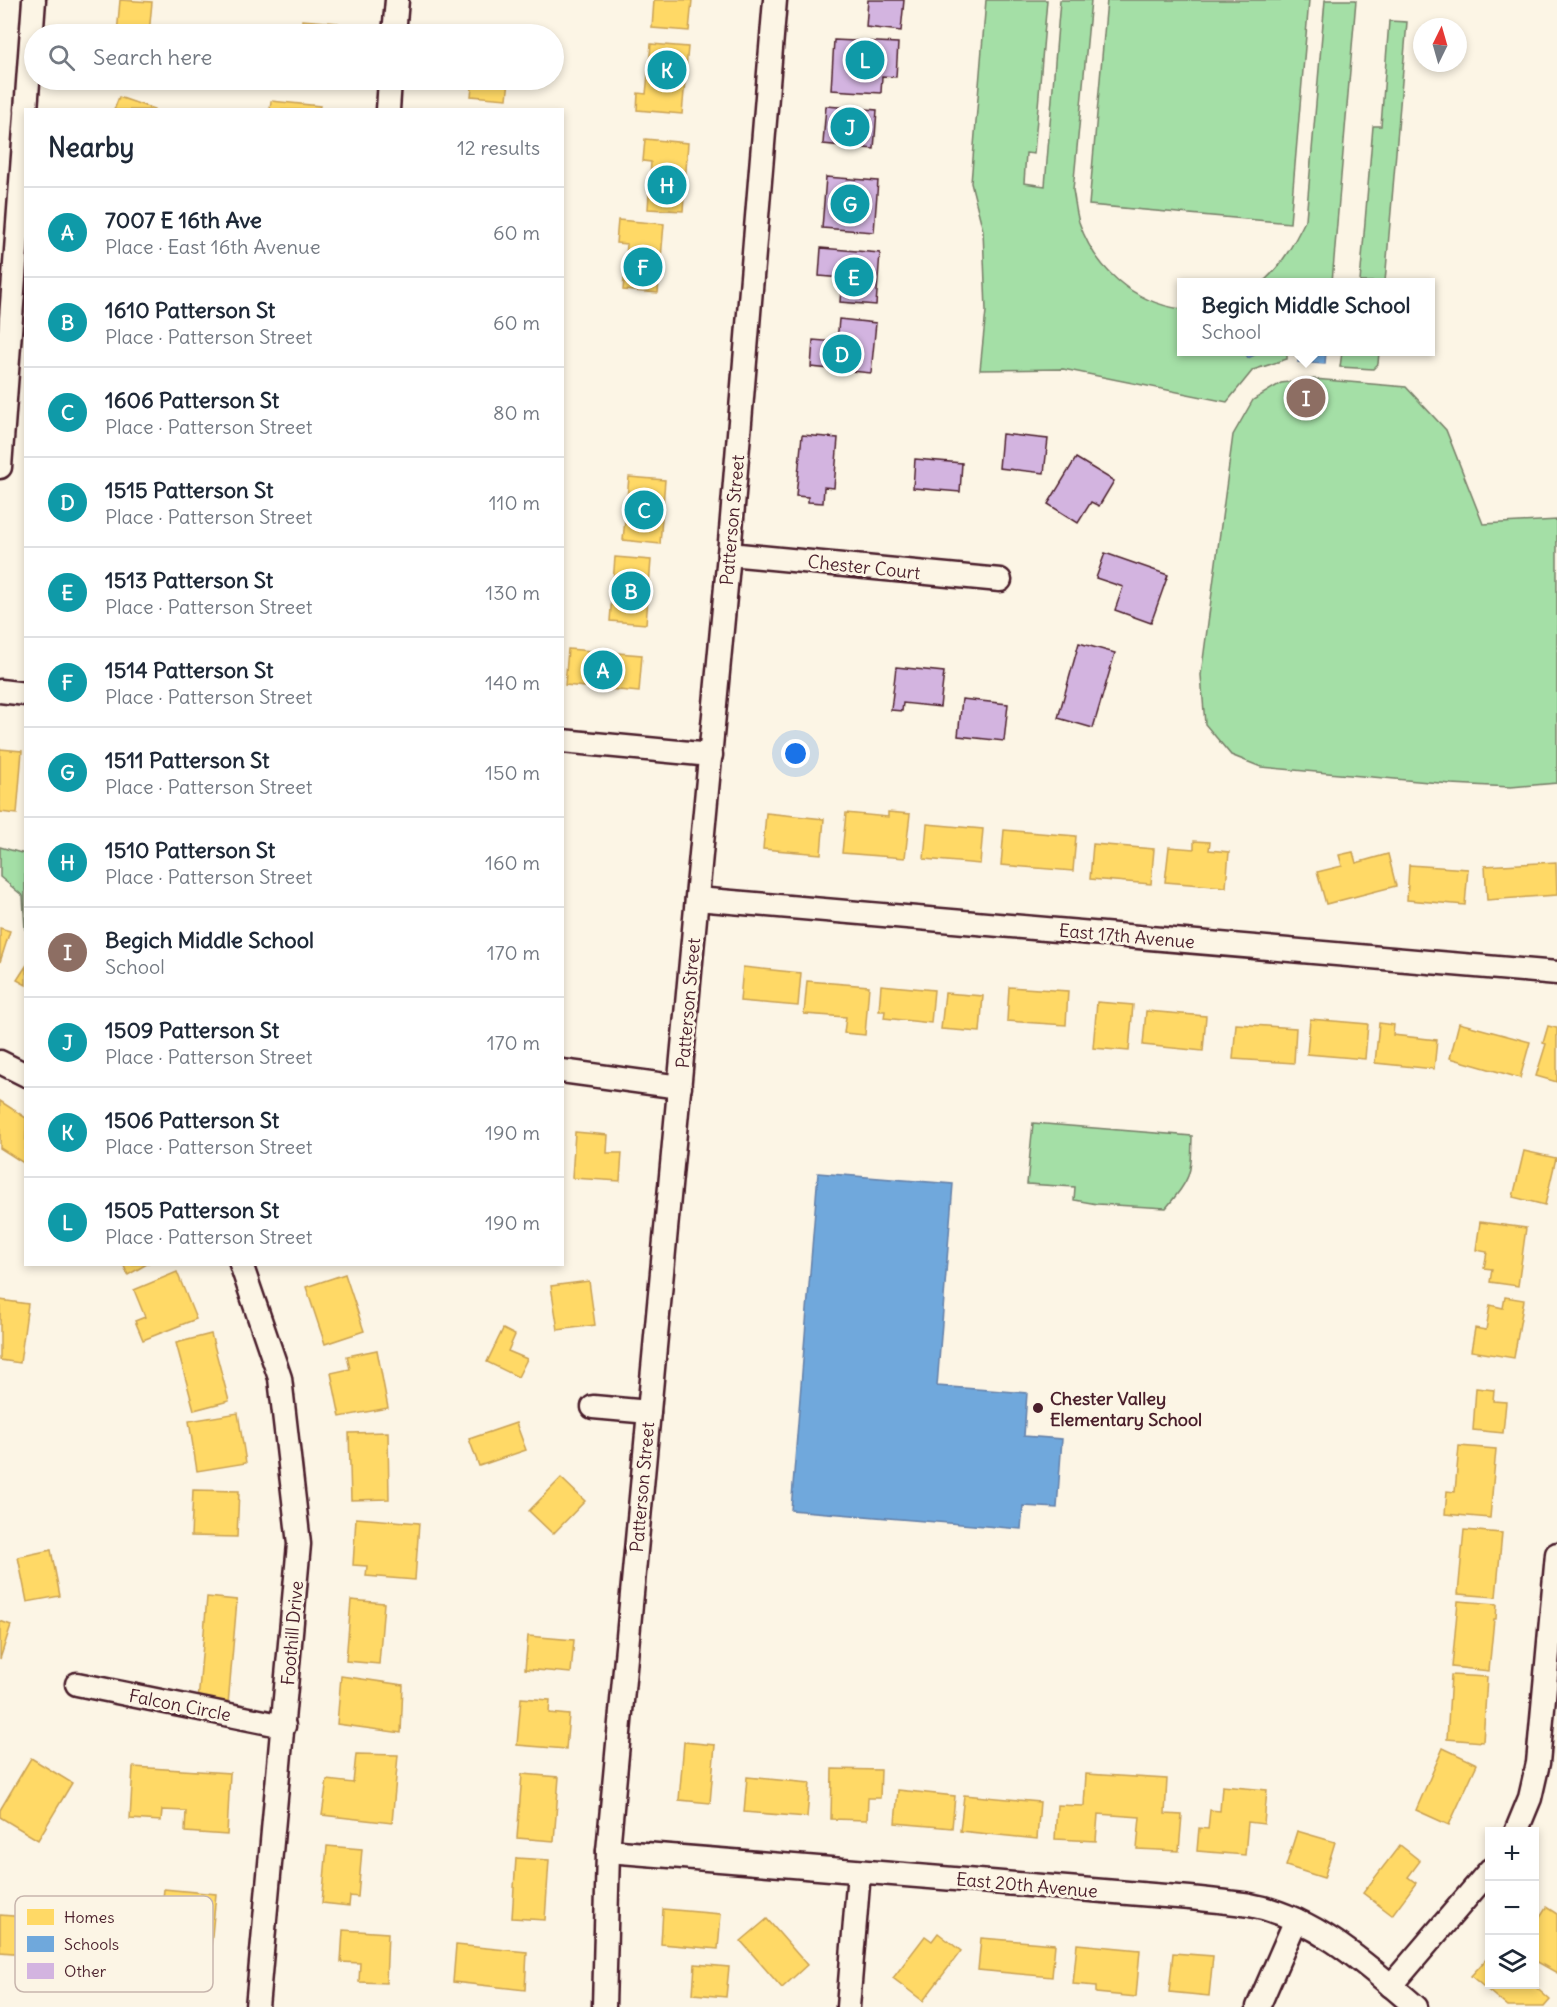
<!DOCTYPE html>
<meta charset="utf-8">
<style>
:root{--surface:#fff;--page:#f2f2f3;--text:#1f2937;--muted:#747a83;--line:#e0e1e3;--accent:#2563eb}
body{margin:0;font-family:Delius,sans-serif;background:var(--page);color:var(--text)}
.controls{position:absolute;right:18px;bottom:18px;display:grid;overflow:hidden;border-radius:0px;box-shadow:0 3px 9px #0003}
.controls button{width:54px;height:54px;display:grid;place-items:center;padding:0;border:0;border-bottom:2px solid var(--line);background:var(--surface);color:var(--text);font:30px sans-serif}
.compass{position:absolute;left:1413px;top:18px;width:54px;height:54px;border-radius:50%;background:var(--surface);box-shadow:0 3px 9px #0003;rotate:5deg}
.you{position:absolute;left:796px;top:754px;width:21px;height:21px;margin:-15px;border:4px solid #fff;border-radius:50%;background:#1a73e8;box-shadow:0 0 0 9px #1a73e833}
.badge{display:grid;place-items:center;width:39px;height:39px;border-radius:50%;background:var(--accent);color:#fff;font-size:20px;font-weight:700}
.pin{position:absolute;translate:-50% -50%;border:3px solid #fff;box-shadow:0 2px 6px #0006}
.popup{position:absolute;left:1177px;top:278px;width:258px;height:78px;box-sizing:border-box;display:grid;place-content:center;border-radius:0px;background:var(--surface);filter:drop-shadow(0 2px 4px #0005);font-size:20px;white-space:nowrap;color:var(--muted)}
.popup b{font-size:22px;color:var(--text)}
.popup::after{content:'';position:absolute;left:50%;top:100%;margin-left:-12px;border:12px solid transparent;border-top-color:var(--surface)}
.list{margin:0;padding:0;list-style:none}
h2{display:flex;justify-content:space-between;align-items:center;height:78px;margin:0;padding:0 24px;font-size:26px}
h2 small{font-size:20px;font-weight:400;color:var(--muted)}
.list li{display:grid;grid-template-columns:39px 1fr auto;gap:18px;align-items:center;box-sizing:border-box;height:90px;padding:0 24px;border-top:2px solid var(--line)}
.list b{display:block;font-size:22px;white-space:nowrap}
.list p{margin:0;font-size:20px;white-space:nowrap;color:var(--muted)}
.list em{font-size:20px;font-style:normal;color:var(--muted)}
.icon{flex:none;width:33px;height:33px;fill:none;stroke:currentColor;stroke-width:2;stroke-linecap:round;stroke-linejoin:round}
.map{position:relative;flex:none;width:1557px;height:2007px;overflow:hidden}
.search{position:absolute;background:var(--surface);box-shadow:0 3px 9px #0003;left:24px;top:24px;width:540px;height:66px;display:flex;align-items:center;gap:15px;box-sizing:border-box;padding:0 21px;border-radius:33px;color:var(--muted);font-size:22px}
.panel{position:absolute;background:var(--surface);box-shadow:0 3px 9px #0003;left:24px;top:108px;width:540px;height:1158px;border-radius:0px}
.map>svg:first-child{display:block}
</style>
<div class="map">
<svg width="1557" height="2007" viewBox="0 0 1557 2007">
<rect width="100%" height="100%" fill="#fcf5e5"/>
<filter id="ink" filterUnits="userSpaceOnUse"><feTurbulence type="fractalNoise" baseFrequency=".0167" numOctaves="2"/><feDisplacementMap in="SourceGraphic" scale="12" xChannelSelector="R" yChannelSelector="G"/><feConvolveMatrix kernelMatrix="1 2 1 2 8 2 1 2 1" color-interpolation-filters="sRGB"/></filter>
<g filter="url(#ink)">
<g fill="#a4dfa6" stroke="#777f68" stroke-width="1.5">
<path d="M986 0H1047L1034 154 1026 153 1024 183 1045 186 1060 0H1091L1073 190C1075 200 1076 212 1079 222 1095 269 1133 302 1181 309L1182 352H1287V359L1253 370 1227 402 1063 369 980 370 986 311 983 230 971 183Z"/>
<polygon points="1107,0 1309,0 1290,223 1089,205"/>
<path d="M1325 0H1356L1332 282H1263C1283 264 1294 243 1306 219Z"/>
<polygon points="1389,21 1407,22 1385,282 1360,282 1373,126 1381,126"/>
<polygon points="1342,352 1379,352 1378,364 1373,369 1340,367"/>
<polygon points="1314,379 1406,387 1446,430 1483,524 1557,520 1557,783 1511,787 1451,784 1261,767 1231,755 1205,724 1201,675 1233,435 1253,400 1281,383"/>
<polygon points="0,847 25,854 25,930 23,896 0,877"/>
<path d="M1033 1123 1192 1136C1191 1176 1192 1176 1166 1208L1097 1204 1074 1200 1075 1187 1027 1184Z"/>
</g>
<g fill="#ffd966" stroke="#c9a154" stroke-width="1.5">
<polygon points="120,0 152,2 149,34 117,34"/>
<polygon points="654,0 692,0 689,31 652,28"/>
<polygon points="302,20 338,23 337,34 301,34"/>
<polygon points="477,32 511,34 477,34"/>
<polygon points="651,44 688,47 682,114 637,110 638,93 646,94"/>
<polygon points="297,80 333,80 333,87 297,84"/>
<polygon points="473,80 509,80 507,99 471,96"/>
<polygon points="119,97 154,109 154,110 114,110"/>
<polygon points="271,101 320,106 319,110 270,110"/>
<polygon points="645,139 688,143 683,211 648,209 651,162 643,161"/>
<polygon points="618,220 664,224 658,293 623,290 627,244 616,243"/>
<polygon points="629,477 665,480 660,544 623,540"/>
<polygon points="615,557 651,560 646,624 610,621"/>
<polygon points="568,649 642,655 639,692 565,685"/>
<polygon points="0,749 22,751 17,814 0,812"/>
<polygon points="888,812 910,814 905,858 842,853 846,813 888,817"/>
<polygon points="766,813 824,819 821,854 763,849"/>
<polygon points="927,824 983,829 980,864 924,859"/>
<polygon points="1004,830 1076,836 1073,871 1001,865"/>
<polygon points="1194,841 1210,842 1209,850 1229,852 1226,887 1165,882 1169,847 1194,849"/>
<polygon points="1093,844 1154,849 1151,884 1090,879"/>
<polygon points="1353,852 1356,863 1388,854 1396,886 1326,904 1317,872 1342,866 1339,855"/>
<polygon points="1556,862 1557,895 1487,900 1485,866"/>
<polygon points="1409,865 1468,869 1465,905 1407,900"/>
<polygon points="0,928 10,931 0,962"/>
<polygon points="26,966 26,985 17,980"/>
<polygon points="743,967 801,973 798,1006 740,1001"/>
<polygon points="807,981 869,986 865,1035 844,1033 846,1017 804,1014"/>
<polygon points="881,985 934,990 931,1023 884,1018 885,1011 879,1011"/>
<polygon points="1009,987 1068,991 1066,1025 1007,1021"/>
<polygon points="945,993 983,996 980,1032 941,1029"/>
<polygon points="1097,1002 1133,1005 1129,1051 1093,1048"/>
<polygon points="1146,1011 1206,1016 1203,1051 1143,1045"/>
<polygon points="1310,1019 1368,1024 1365,1059 1307,1054"/>
<polygon points="1379,1023 1394,1025 1393,1035 1437,1040 1434,1069 1375,1063"/>
<polygon points="1459,1023 1530,1042 1520,1078 1450,1058"/>
<polygon points="1236,1024 1296,1028 1294,1063 1233,1059"/>
<polygon points="1548,1026 1557,1028 1557,1082 1536,1076 1546,1044 1543,1043"/>
<polygon points="0,1101 26,1118 25,1164 0,1148"/>
<polygon points="575,1132 608,1135 607,1153 622,1153 620,1181 572,1178"/>
<polygon points="1524,1151 1556,1158 1545,1205 1513,1197"/>
<polygon points="1480,1222 1526,1228 1518,1286 1490,1282 1492,1269 1484,1268 1487,1252 1476,1250"/>
<polygon points="123,1264 147,1264 128,1275"/>
<polygon points="177,1272 196,1319 143,1340 135,1321 145,1317 134,1290"/>
<polygon points="345,1274 364,1331 325,1344 306,1287"/>
<polygon points="589,1281 595,1325 558,1330 551,1286"/>
<polygon points="1505,1297 1524,1300 1514,1358 1471,1351 1475,1328 1486,1330 1490,1305 1503,1308"/>
<polygon points="0,1300 28,1304 20,1363 0,1360"/>
<polygon points="503,1329 515,1335 508,1351 527,1359 518,1377 487,1362"/>
<polygon points="211,1334 229,1401 194,1410 176,1343"/>
<polygon points="377,1350 388,1408 340,1417 331,1373 350,1369 347,1356"/>
<polygon points="1476,1388 1494,1390 1493,1401 1506,1402 1503,1433 1473,1430"/>
<polygon points="238,1413 246,1463 197,1471 189,1421"/>
<polygon points="516,1423 526,1450 479,1466 469,1439"/>
<polygon points="388,1432 389,1499 351,1500 349,1433"/>
<polygon points="1459,1446 1496,1449 1490,1518 1445,1514 1447,1491 1455,1492"/>
<polygon points="561,1478 585,1501 553,1534 529,1511"/>
<polygon points="193,1490 239,1491 237,1537 191,1536"/>
<polygon points="356,1518 419,1523 415,1580 366,1576 367,1566 353,1565"/>
<polygon points="1464,1530 1502,1533 1496,1597 1458,1594"/>
<polygon points="51,1550 60,1596 27,1602 18,1557"/>
<polygon points="207,1597 237,1600 228,1705 198,1702"/>
<polygon points="351,1600 384,1603 379,1664 346,1661"/>
<polygon points="1458,1601 1497,1604 1496,1619 1494,1619 1489,1671 1452,1667"/>
<polygon points="0,1621 11,1625 0,1659"/>
<polygon points="528,1636 574,1640 571,1673 525,1669"/>
<polygon points="1451,1675 1487,1677 1483,1742 1447,1739"/>
<polygon points="341,1676 403,1685 401,1733 337,1724"/>
<polygon points="521,1698 550,1700 549,1713 569,1715 566,1749 517,1745"/>
<polygon points="684,1742 715,1745 710,1803 679,1800"/>
<polygon points="1443,1748 1477,1764 1449,1825 1416,1810"/>
<polygon points="356,1754 398,1755 392,1823 322,1815 327,1780 353,1783"/>
<polygon points="31,1758 72,1783 38,1840 0,1817 0,1810"/>
<polygon points="133,1767 230,1773 227,1835 185,1832 186,1811 162,1810 161,1821 130,1819"/>
<polygon points="832,1769 881,1770 880,1798 868,1798 867,1820 831,1819"/>
<polygon points="522,1774 559,1777 554,1841 517,1838"/>
<polygon points="1086,1774 1167,1779 1165,1814 1182,1815 1179,1851 1137,1849 1140,1817 1098,1814 1096,1841 1055,1839 1057,1805 1084,1806"/>
<polygon points="747,1777 810,1783 807,1817 744,1812"/>
<polygon points="1222,1786 1267,1790 1264,1824 1248,1822 1245,1855 1197,1851 1199,1828 1208,1829 1210,1810 1220,1811"/>
<polygon points="898,1790 955,1796 952,1828 895,1823"/>
<polygon points="964,1795 1040,1802 1037,1839 960,1831"/>
<polygon points="1297,1831 1335,1842 1324,1878 1286,1866"/>
<polygon points="1400,1845 1420,1861 1408,1877 1416,1883 1392,1915 1363,1893"/>
<polygon points="327,1846 362,1849 358,1897 350,1896 349,1906 322,1903"/>
<polygon points="516,1858 549,1860 545,1920 512,1918"/>
<polygon points="164,1889 216,1894 209,1967 172,1963 174,1944 158,1942"/>
<polygon points="1546,1907 1557,1914 1557,1973 1534,1960 1534,1926"/>
<polygon points="663,1909 721,1914 718,1949 661,1944"/>
<polygon points="0,1915 67,1920 64,1957 0,1952"/>
<polygon points="767,1919 807,1965 782,1988 741,1941"/>
<polygon points="77,1923 142,1928 139,1964 75,1959"/>
<polygon points="343,1930 388,1933 386,1983 359,1982 360,1963 341,1962"/>
<polygon points="938,1933 961,1951 923,2001 893,1978 925,1936 932,1941"/>
<polygon points="981,1938 1055,1944 1052,1977 978,1970"/>
<polygon points="1077,1944 1140,1950 1136,1997 1096,1993 1096,1986 1073,1984"/>
<polygon points="456,1945 527,1952 525,1990 453,1982"/>
<polygon points="1173,1953 1213,1956 1209,1996 1169,1992"/>
<polygon points="1490,1955 1490,1984 1532,1984 1550,2000 1544,2007 1508,2007 1471,1976"/>
<polygon points="695,1964 729,1967 726,1997 693,1994"/>
</g>
<g fill="#6fa8dc" stroke="#647fa7" stroke-width="1.5">
<polygon points="1245,352 1261,352 1248,358"/>
<polygon points="1299,352 1326,352 1325,364 1298,362"/>
<polygon points="818,1173 953,1184 937,1386 1027,1393 1024,1436 1062,1439 1057,1508 1023,1506 1021,1529 791,1510"/>
</g>
<g fill="#d3b4e0" stroke="#4a1f2b" stroke-width="1.5">
<polygon points="868,0 904,0 901,31 866,27"/>
<polygon points="834,40 898,43 896,77 882,76 881,93 831,90"/>
<polygon points="826,106 877,110 874,149 823,144"/>
<polygon points="826,177 878,181 874,232 822,228"/>
<polygon points="821,248 880,253 876,305 840,302 842,278 819,276"/>
<polygon points="839,319 876,323 871,373 811,367 813,340 837,342"/>
<polygon points="1002,434 1048,439 1044,473 999,468"/>
<polygon points="802,435 838,438 834,488 824,487 823,503 808,502 808,497 796,496"/>
<polygon points="1076,458 1114,481 1099,506 1091,502 1078,523 1048,504"/>
<polygon points="915,459 962,463 960,492 913,488"/>
<polygon points="1105,553 1168,575 1151,623 1115,610 1123,587 1096,578"/>
<polygon points="1079,643 1115,653 1093,728 1058,718"/>
<polygon points="896,667 944,672 940,707 903,703 902,711 891,710"/>
<polygon points="962,699 1008,704 1004,741 958,736"/>
</g>
<g fill="none" stroke-linecap="round" stroke-linejoin="round">
<defs>
<g id="minor">
<polyline points="394,34 397,0"/>
<polyline points="26,110 34,0"/>
<polyline points="388,110 390,80"/>
<polyline points="0,467 26,115"/>
<polyline points="729,554 1000,580"/>
<polyline points="0,691 26,694"/>
<polyline points="562,741 711,755"/>
<polyline points="697,899 1557,973"/>
<polyline points="0,1062 26,1075"/>
<polyline points="562,1071 680,1087"/>
<polyline points="241,1264 280,1378 299,1544 257,2007"/>
<polyline points="593,1407 649,1412"/>
<polyline points="77,1684 284,1726"/>
<polyline points="1516,1832 1530,1798 1538,1763 1557,1554"/>
<path d="M608 1851 1190 1898C1210 1900 1230 1902 1250 1905 1315 1917 1367 1965 1416 2007"/>
<polyline points="1391,1986 1490,1870"/>
<polyline points="604,2007 608,1851 729,554 775,0"/>
<polyline points="848,2007 859,1872"/>
<polyline points="1258,2007 1296,1920"/>
</g>
</defs>
<use href="#minor" stroke="#4a1f2b" stroke-width="27"/>
<use href="#minor" stroke="#fcf5e5" stroke-width="22"/>
</g>
</g>
<circle fill="#4a1f2b" stroke="#fcf5e5" stroke-width="2" cx="1038" cy="1408" r="6"/>
<g text-anchor="middle" dominant-baseline="central" stroke-width="6" stroke-linejoin="round" paint-order="stroke">
<g font-size="18" fill="#4a1f2b" stroke="#fcf5e5">
<text transform="translate(732 520) rotate(-85)">Patterson Street</text>
<text transform="translate(864 567) rotate(6)">Chester Court</text>
<text transform="translate(1127 936) rotate(5)">East 17th Avenue</text>
<text transform="translate(688 1003) rotate(-85)">Patterson Street</text>
<text transform="translate(642 1487) rotate(-85)">Patterson Street</text>
<text transform="translate(292 1633) rotate(-85)">Foothill Drive</text>
<text transform="translate(180 1705) rotate(11)">Falcon Circle</text>
<text transform="translate(1027 1885) rotate(5)">East 20th Avenue</text>
</g>
<g font-size="18" font-weight="bold" fill="#4a1f2b" stroke="#fcf5e5" text-anchor="start">
<text x="1050" y="1398">Chester Valley<tspan x="1050" dy="21">Elementary School</tspan></text>
</g>
</g>
<rect x="15" y="1896" width="198" height="96" rx="9" fill="#fcf5e5" stroke="#c7b5ad" stroke-width="1.5"/>
<rect x="27" y="1909" width="27" height="16" fill="#ffd966"/>
<rect x="27" y="1936" width="27" height="16" fill="#6fa8dc"/>
<rect x="27" y="1963" width="27" height="16" fill="#d3b4e0"/>
<g font-size="16" fill="#4a1f2b">
<text x="64" y="1923">Homes</text>
<text x="64" y="1950">Schools</text>
<text x="64" y="1977">Other</text>
</g>
</svg>
<div class="controls">
<button>+</button>
<button>−</button>
<button><svg class="icon" aria-label="layers" viewBox="0 0 24 24"><path d="M12 4l9 5-9 5-9-5zM3 14l9 5 9-5"/></svg></button>
</div>
<svg class="compass" viewBox="-18 -18 36 36"><path d="M0-13l5 13h-10z" fill="#e53935"/><path d="M0 13l5-13h-10z" fill="#747a83"/></svg>
<div class="you"></div>
<div class="pin badge" style="left:603px;top:670px;background:#0f9aa8">A</div>
<div class="pin badge" style="left:631px;top:591px;background:#0f9aa8">B</div>
<div class="pin badge" style="left:644px;top:510px;background:#0f9aa8">C</div>
<div class="pin badge" style="left:842px;top:354px;background:#0f9aa8">D</div>
<div class="pin badge" style="left:854px;top:277px;background:#0f9aa8">E</div>
<div class="pin badge" style="left:643px;top:267px;background:#0f9aa8">F</div>
<div class="pin badge" style="left:850px;top:204px;background:#0f9aa8">G</div>
<div class="pin badge" style="left:667px;top:185px;background:#0f9aa8">H</div>
<div class="pin badge" style="left:1306px;top:398px;background:#8d6e63">I</div>
<div class="popup"><b>Begich Middle School</b>School</div>
<div class="pin badge" style="left:850px;top:127px;background:#0f9aa8">J</div>
<div class="pin badge" style="left:667px;top:70px;background:#0f9aa8">K</div>
<div class="pin badge" style="left:865px;top:60px;background:#0f9aa8">L</div>
<div class="search"><svg class="icon" aria-label="search" viewBox="0 0 24 24"><circle cx="10" cy="10" r="6"/><path d="M15 15l6 6"/></svg>Search here</div>
<section class="panel">
<h2>Nearby<small>12 results</small></h2>
<ul class="list">
<li><span class="badge" style="background:#0f9aa8">A</span><div><b>7007 E 16th Ave</b><p>Place · East 16th Avenue</p></div><em>60 m</em></li>
<li><span class="badge" style="background:#0f9aa8">B</span><div><b>1610 Patterson St</b><p>Place · Patterson Street</p></div><em>60 m</em></li>
<li><span class="badge" style="background:#0f9aa8">C</span><div><b>1606 Patterson St</b><p>Place · Patterson Street</p></div><em>80 m</em></li>
<li><span class="badge" style="background:#0f9aa8">D</span><div><b>1515 Patterson St</b><p>Place · Patterson Street</p></div><em>110 m</em></li>
<li><span class="badge" style="background:#0f9aa8">E</span><div><b>1513 Patterson St</b><p>Place · Patterson Street</p></div><em>130 m</em></li>
<li><span class="badge" style="background:#0f9aa8">F</span><div><b>1514 Patterson St</b><p>Place · Patterson Street</p></div><em>140 m</em></li>
<li><span class="badge" style="background:#0f9aa8">G</span><div><b>1511 Patterson St</b><p>Place · Patterson Street</p></div><em>150 m</em></li>
<li><span class="badge" style="background:#0f9aa8">H</span><div><b>1510 Patterson St</b><p>Place · Patterson Street</p></div><em>160 m</em></li>
<li><span class="badge" style="background:#8d6e63">I</span><div><b>Begich Middle School</b><p>School</p></div><em>170 m</em></li>
<li><span class="badge" style="background:#0f9aa8">J</span><div><b>1509 Patterson St</b><p>Place · Patterson Street</p></div><em>170 m</em></li>
<li><span class="badge" style="background:#0f9aa8">K</span><div><b>1506 Patterson St</b><p>Place · Patterson Street</p></div><em>190 m</em></li>
<li><span class="badge" style="background:#0f9aa8">L</span><div><b>1505 Patterson St</b><p>Place · Patterson Street</p></div><em>190 m</em></li>
</ul>
</section>
</div>
